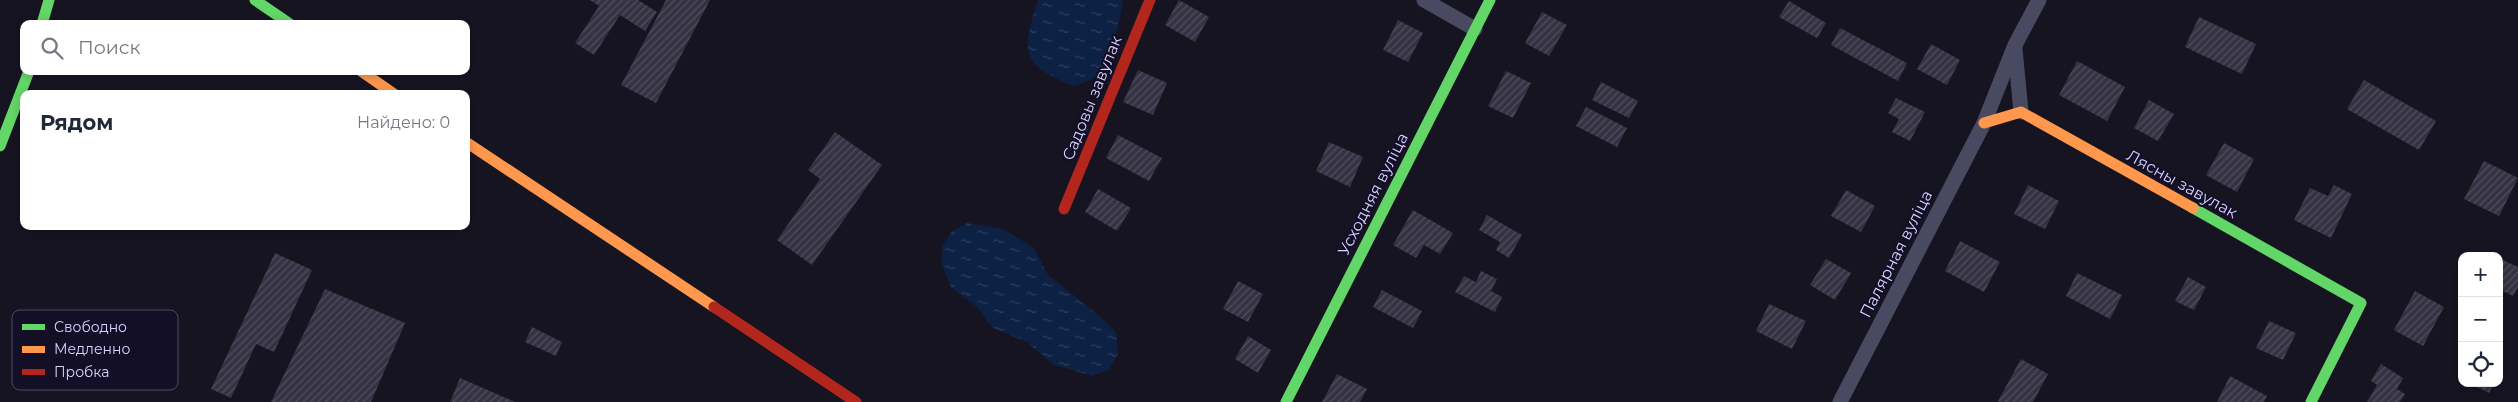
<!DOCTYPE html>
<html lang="ru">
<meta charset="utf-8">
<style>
:root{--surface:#fff;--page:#f6f6f7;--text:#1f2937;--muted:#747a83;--line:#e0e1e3}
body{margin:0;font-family:Montserrat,sans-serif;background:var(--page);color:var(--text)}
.controls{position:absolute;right:15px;bottom:15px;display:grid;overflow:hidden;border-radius:10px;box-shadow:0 2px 8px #0003}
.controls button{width:45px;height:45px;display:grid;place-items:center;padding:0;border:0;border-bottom:1px solid var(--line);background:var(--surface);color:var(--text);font:25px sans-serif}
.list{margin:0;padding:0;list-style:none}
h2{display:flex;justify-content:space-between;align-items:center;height:65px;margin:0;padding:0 20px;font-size:21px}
h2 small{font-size:16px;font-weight:400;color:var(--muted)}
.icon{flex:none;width:28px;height:28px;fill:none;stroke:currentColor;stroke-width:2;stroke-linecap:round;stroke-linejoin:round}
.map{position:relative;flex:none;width:2518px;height:402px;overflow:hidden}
.search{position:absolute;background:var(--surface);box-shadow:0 2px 8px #0003;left:20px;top:20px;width:450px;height:55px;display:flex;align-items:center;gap:12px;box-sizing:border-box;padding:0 18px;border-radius:10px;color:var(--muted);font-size:19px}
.panel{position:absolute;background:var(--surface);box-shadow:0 2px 8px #0003;left:20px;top:90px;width:450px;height:140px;border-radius:10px}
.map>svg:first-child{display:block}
</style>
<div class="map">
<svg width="2518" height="402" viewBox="0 0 2518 402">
<defs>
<pattern id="water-ripples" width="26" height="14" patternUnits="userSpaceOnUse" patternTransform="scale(1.25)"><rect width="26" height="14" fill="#0d2144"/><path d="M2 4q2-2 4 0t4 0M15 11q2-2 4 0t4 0" fill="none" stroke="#304060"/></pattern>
<pattern id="building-hatch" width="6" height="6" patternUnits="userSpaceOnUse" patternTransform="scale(1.25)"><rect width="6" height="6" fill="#343243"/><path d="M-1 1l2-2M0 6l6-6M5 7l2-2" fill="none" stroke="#514f5f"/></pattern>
</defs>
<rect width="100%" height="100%" fill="#161421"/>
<g fill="url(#water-ripples)">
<path d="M1038 0H1123C1120 20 1111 68 1092 79 1087 82 1079 84 1074 86 1019 64 1022 52 1038 0Z"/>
<polygon points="967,223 1003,229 1034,248 1048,275 1096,313 1116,332 1118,354 1108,370 1092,376 1052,364 1027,342 993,328 977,307 951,287 941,262 943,245 952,231"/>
</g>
<g fill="url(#building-hatch)">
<polygon points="590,0 638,0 657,12 645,31 620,15 594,55 575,43 599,6"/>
<polygon points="666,0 710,0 656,103 621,85"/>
<polygon points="1179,0 1209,17 1195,42 1165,25"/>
<polygon points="1789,1 1826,23 1817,38 1779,17"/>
<polygon points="1542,12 1567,25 1549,56 1525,43"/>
<polygon points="2199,17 2256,44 2242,74 2185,47"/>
<polygon points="1398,20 1423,33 1408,62 1383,50"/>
<polygon points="1840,28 1907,63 1898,81 1831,45"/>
<polygon points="1931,44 1960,60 1947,85 1917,69"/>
<polygon points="2077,61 2125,87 2107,121 2059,95"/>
<polygon points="1138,70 1167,83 1153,115 1123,102"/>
<polygon points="1506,71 1531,83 1513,118 1488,106"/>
<polygon points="2364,80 2436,121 2419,150 2347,109"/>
<polygon points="1601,82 1638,101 1629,118 1592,100"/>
<polygon points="1896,98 1925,112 1910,141 1892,132 1899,119 1888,113"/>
<polygon points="2149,100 2174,114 2158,141 2134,128"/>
<polygon points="1586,107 1627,128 1617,147 1576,126"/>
<polygon points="835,132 882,165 812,265 777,240 820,179 808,170"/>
<polygon points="1118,135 1162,158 1149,181 1106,158"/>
<polygon points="1329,142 1363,157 1350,187 1316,171"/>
<polygon points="2224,143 2254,159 2237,192 2206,175"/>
<polygon points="2484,161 2518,178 2499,216 2464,199"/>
<polygon points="2028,185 2059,201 2045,229 2014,214"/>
<polygon points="2334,185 2352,194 2331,238 2294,220 2310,188 2328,196"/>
<polygon points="1098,189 1131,208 1117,231 1085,212"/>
<polygon points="1846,190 1875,206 1861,232 1831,216"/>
<polygon points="1413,210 1453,233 1440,254 1424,245 1416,258 1393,245"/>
<polygon points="1487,215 1522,235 1509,258 1496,250 1500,242 1479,230"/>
<polygon points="1960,241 2000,262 1984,292 1945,271"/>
<polygon points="275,253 312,270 274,352 256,344 231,398 211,389"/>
<polygon points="2499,258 2518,267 2518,287 2513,296 2499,289"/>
<polygon points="1826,259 1851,273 1835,300 1810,285"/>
<polygon points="1481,271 1497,279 1491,291 1502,297 1495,312 1455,292 1464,276 1476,282"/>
<polygon points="2077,273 2122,295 2110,319 2066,296"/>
<polygon points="2188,277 2206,287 2194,310 2175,301"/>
<polygon points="1238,281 1263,294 1248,322 1223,309"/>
<polygon points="325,289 405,323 371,402 271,402"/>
<polygon points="1382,290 1422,311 1413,328 1373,307"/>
<polygon points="2415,291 2444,307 2423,346 2394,330"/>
<polygon points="1769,304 1806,321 1792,349 1756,331"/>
<polygon points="2269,321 2296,333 2283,360 2256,348"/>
<polygon points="532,327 562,342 556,356 525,342"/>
<polygon points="1248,336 1271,350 1258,373 1235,359"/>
<polygon points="2021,359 2048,374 2033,402 2000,402 1998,401"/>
<polygon points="2381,364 2403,378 2397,389 2405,394 2400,402 2367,402 2377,385 2371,381"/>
<polygon points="1337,374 1367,389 1360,402 1322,402"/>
<polygon points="2230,376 2267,396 2264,402 2217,402"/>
<polygon points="460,378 515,402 450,402"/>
<polygon points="2469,383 2494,383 2489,393"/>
</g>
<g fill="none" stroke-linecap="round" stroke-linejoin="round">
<g stroke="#4a4962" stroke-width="15">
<polyline points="1424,0 1475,29"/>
<polyline points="2015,49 2021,112"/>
<polyline points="1840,402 1984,123 2015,45 2039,0"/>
</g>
<g stroke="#63d668" stroke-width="11">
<polyline points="255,0 290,24"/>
<polyline points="42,24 49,0"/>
<polyline points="0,146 29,71"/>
<polyline points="2193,208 2361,303 2311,402"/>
<polyline points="1286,402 1490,0"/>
</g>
<g stroke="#ff974d" stroke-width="11">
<polyline points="361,71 394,94"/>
<polyline points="1984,123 2021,112 2193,208"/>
<polyline points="466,142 714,307"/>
</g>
<g stroke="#b3261e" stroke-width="11">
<polyline points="1064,209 1150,0"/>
<polyline points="714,307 856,402"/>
</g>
</g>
<g text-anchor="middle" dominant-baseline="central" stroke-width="4.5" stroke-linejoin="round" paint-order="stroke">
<g font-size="16" fill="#d9d4ff" stroke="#130f26">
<text transform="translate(1092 98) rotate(-68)">Садовы завулак</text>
<text transform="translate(2182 184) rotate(29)">Лясны завулак</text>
<text transform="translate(1373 194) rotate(-63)">Усходняя вуліца</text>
<text transform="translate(1896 254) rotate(-63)">Палярная вуліца</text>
</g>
</g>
<rect x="12" y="310" width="166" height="80" rx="8" fill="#130f26" stroke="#4e4a67" stroke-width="1"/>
<rect x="22" y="324" width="23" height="6" fill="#63d668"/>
<rect x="22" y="346" width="23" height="7" fill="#ff974d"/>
<rect x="22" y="369" width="23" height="6" fill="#b3261e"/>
<g font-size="14" fill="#d9d4ff">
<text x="54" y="332">Свободно</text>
<text x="54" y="354">Медленно</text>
<text x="54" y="377">Пробка</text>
</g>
</svg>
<div class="controls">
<button>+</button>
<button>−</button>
<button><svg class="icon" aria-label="locate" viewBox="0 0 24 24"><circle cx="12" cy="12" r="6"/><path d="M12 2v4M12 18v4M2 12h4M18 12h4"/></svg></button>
</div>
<div class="search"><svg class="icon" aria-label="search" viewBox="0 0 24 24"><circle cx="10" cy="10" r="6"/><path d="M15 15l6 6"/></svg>Поиск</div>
<section class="panel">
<h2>Рядом<small>Найдено: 0</small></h2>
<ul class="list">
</ul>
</section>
</div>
